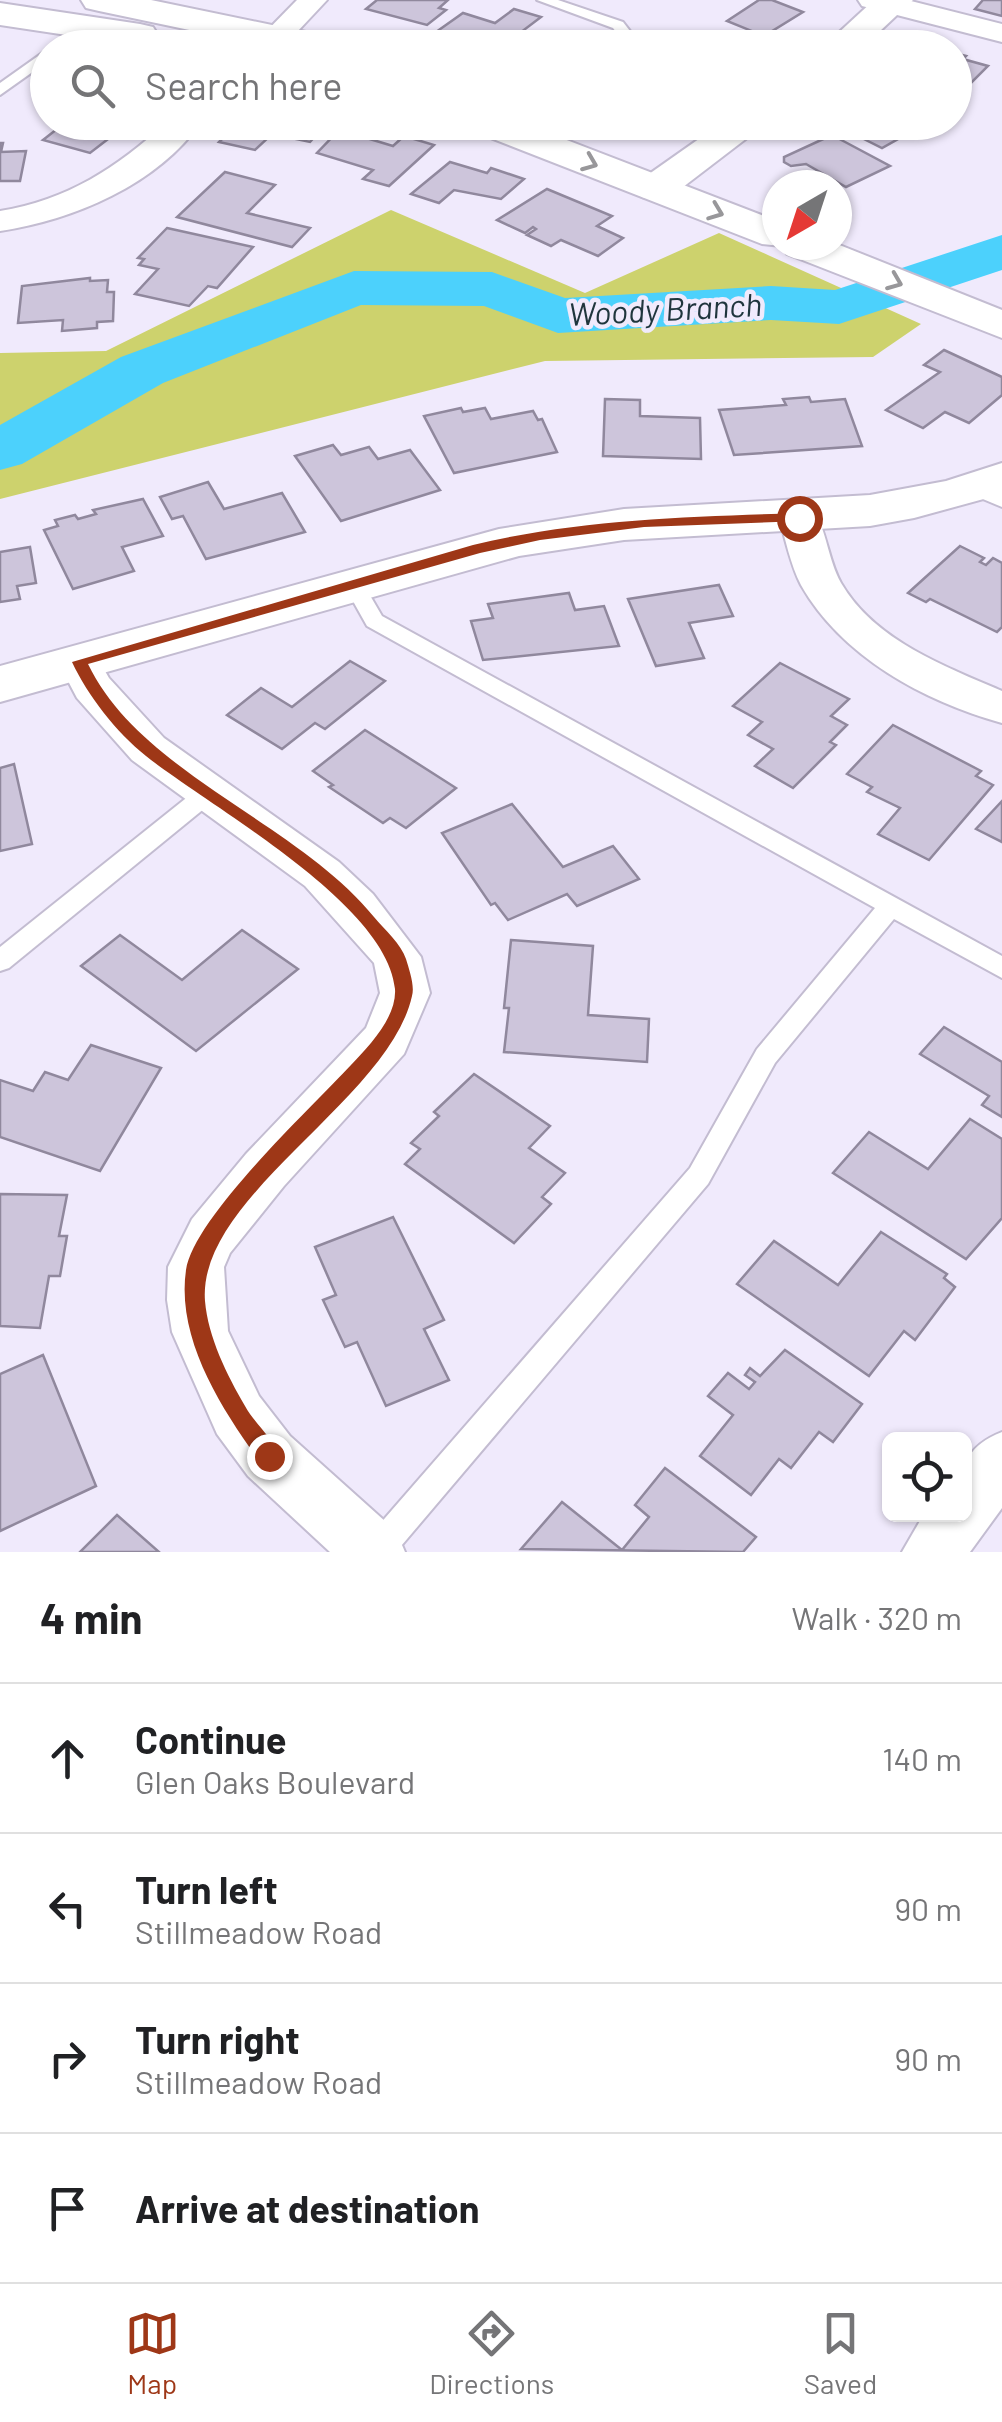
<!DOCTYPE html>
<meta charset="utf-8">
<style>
:root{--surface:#fff;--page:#f6f6f6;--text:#202124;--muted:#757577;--line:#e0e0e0;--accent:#9e3717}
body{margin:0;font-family:Barlow,sans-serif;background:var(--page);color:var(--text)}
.controls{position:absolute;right:30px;bottom:30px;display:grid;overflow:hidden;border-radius:15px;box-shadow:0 2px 8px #0004}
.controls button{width:90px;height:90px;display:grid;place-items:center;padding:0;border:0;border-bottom:2px solid var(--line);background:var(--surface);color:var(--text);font:50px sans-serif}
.compass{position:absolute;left:762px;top:170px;width:90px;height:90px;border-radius:50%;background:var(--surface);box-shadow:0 2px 8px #0004;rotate:219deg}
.stop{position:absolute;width:30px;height:30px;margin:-22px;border:8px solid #9e3717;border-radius:50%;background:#fff}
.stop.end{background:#9e3717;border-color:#fff;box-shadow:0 2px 10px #0008}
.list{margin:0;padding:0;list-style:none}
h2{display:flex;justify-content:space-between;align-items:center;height:130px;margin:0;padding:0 40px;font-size:42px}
h2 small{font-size:32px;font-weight:400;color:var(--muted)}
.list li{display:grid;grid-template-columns:65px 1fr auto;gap:30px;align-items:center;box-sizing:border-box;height:150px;padding:0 40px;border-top:2px solid var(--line)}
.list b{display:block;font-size:38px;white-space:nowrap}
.list p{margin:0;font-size:32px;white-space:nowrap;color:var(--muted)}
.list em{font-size:32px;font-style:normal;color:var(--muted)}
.icon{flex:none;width:55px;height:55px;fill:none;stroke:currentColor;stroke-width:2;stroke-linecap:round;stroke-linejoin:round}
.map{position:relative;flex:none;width:1002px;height:1552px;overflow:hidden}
.search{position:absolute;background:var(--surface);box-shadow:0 2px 8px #0004;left:30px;right:30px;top:30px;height:110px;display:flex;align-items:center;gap:25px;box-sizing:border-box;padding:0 35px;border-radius:55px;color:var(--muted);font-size:38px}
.sheet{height:730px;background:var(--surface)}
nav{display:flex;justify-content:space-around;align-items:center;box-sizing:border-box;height:140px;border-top:2px solid var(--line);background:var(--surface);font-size:28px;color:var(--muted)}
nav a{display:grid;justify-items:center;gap:5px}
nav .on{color:var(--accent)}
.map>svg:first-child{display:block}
</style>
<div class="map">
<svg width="1002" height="1552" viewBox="0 0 1002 1552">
<rect width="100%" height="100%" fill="#f0eafc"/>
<polygon fill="#cdd26d" points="391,210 585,293 719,233 921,324 873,357 545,361 0,499 0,353 106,351"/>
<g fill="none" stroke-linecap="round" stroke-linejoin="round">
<polygon fill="#4cd1fc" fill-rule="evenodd" points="1002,235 1002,270 839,324 771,320 558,333 484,306 361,305 163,383 22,464 0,470 0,425 121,357 354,271 492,272 565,298 771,286 835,290"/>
</g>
<g fill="#cdc5db" stroke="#90889d" stroke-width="2.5">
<polygon points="377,0 448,0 439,8 446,10 427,25 366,9"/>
<polygon points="759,0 772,0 803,12 764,36 727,21"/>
<polygon points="983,0 1002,0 1002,16 975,9"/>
<polygon points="514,9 541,17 500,48 486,48 436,32 463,13 495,23"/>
<polygon points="532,33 577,48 510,48"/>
<polygon points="711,33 763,48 694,48"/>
<polygon points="954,53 966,56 963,59 988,66 954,100"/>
<polygon points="66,122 123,122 96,136 108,139 90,153 43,140"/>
<polygon points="239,122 328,122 310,142 272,134 255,150 219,142"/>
<polygon points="856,122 938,122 942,125 918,137 909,133 882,148 844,129"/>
<polygon points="343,126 368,133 363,137 393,146 404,136 434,145 389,186 363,179 373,170 317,153"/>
<polygon points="832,135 890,166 846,187 806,164 791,166 784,162 784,157"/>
<polygon points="0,143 3,143 1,152 26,151 20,181 0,181"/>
<polygon points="450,162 487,173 491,168 524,179 501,199 454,190 439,203 411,194"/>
<polygon points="225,172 275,185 247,213 310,228 292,247 177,217"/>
<polygon points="547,189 612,216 597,226 623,238 598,256 561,240 551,246 527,235 536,229 533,227 525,233 497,220"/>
<polygon points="167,228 253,247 217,288 208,286 189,306 135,294 158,269 139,265 144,259 138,258"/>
<polygon points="90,278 90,281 108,280 107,292 114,292 113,321 97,322 97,328 62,331 63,320 18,323 22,286"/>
<polygon points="944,350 1002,377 1002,395 969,423 945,412 923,428 886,410 940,372 924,365"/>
<polygon points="809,397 811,402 845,399 862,446 734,455 719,410 786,405 783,399"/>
<polygon points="605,399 640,400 640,416 700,418 701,459 603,456"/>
<polygon points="461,408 463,412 485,408 491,419 533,411 538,420 542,419 557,452 454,473 424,416"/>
<polygon points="333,445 341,455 369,447 378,459 410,450 440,490 341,521 295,456"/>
<polygon points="208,482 224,509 282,493 305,532 206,559 183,516 172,519 160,497"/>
<polygon points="143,499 163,536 122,547 134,571 73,589 44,530 58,526 55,520 75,515 78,519 96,514 93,510"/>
<polygon points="960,546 984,558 980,562 986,565 993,558 1002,563 1002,627 997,632 930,599 926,602 908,593"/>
<polygon points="30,547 36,583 17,586 20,599 0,602 0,552"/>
<polygon points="719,585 733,616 689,623 704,658 656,666 628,599"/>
<polygon points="569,593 575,610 604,606 619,646 483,660 471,621 493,618 488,604"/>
<polygon points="350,661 385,681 325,729 315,723 282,749 227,715 261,688 292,707"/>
<polygon points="780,663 849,699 831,716 847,725 830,742 836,745 793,788 755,766 773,749 748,735 762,722 733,706"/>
<polygon points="893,725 981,771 976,776 993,785 929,860 878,834 900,808 867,792 872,787 847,774"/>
<polygon points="365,730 456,788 406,828 390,818 383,823 329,787 333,785 313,771"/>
<polygon points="14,764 32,844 0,851 0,768"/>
<polygon points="1002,801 1002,842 976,829"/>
<polygon points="512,804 563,867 613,846 639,879 577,906 567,894 508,920 495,903 491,905 442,833"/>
<polygon points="242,930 298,969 196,1051 81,966 120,935 182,980"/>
<polygon points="511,940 593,946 588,1015 649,1019 647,1062 504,1052 509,1008 504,1008"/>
<polygon points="944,1027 1002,1062 1002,1117 982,1105 989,1096 920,1054"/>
<polygon points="91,1045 161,1068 100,1171 0,1137 0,1080 33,1091 45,1072 68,1080"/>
<polygon points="474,1074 550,1126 529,1148 565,1173 542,1197 551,1204 514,1243 405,1164 420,1149 411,1143 439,1116 434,1112"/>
<polygon points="970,1119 1002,1139 1002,1218 966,1259 833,1173 869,1132 928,1169"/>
<polygon points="0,1194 67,1195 59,1236 67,1236 60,1276 49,1276 40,1328 0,1326"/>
<polygon points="393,1217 444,1320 424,1329 449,1380 386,1406 357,1342 345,1347 323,1300 336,1295 315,1247"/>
<polygon points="881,1232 947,1274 944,1278 955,1287 915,1340 904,1331 869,1376 737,1284 774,1241 838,1285"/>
<polygon points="785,1350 862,1404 833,1442 819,1432 791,1468 779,1459 751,1495 700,1456 733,1415 708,1396 728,1373 749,1389 755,1382 745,1375 750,1368 760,1376"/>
<polygon points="43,1355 96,1486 0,1531 0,1374"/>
<polygon points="665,1468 756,1537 743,1552 521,1549 562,1502 622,1550 649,1517 635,1505"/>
<polygon points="117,1515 159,1552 80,1552"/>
</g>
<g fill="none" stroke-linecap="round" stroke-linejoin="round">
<defs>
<g id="service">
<polygon points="537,0 558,0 623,22 640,44 639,48 624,48 625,44 613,28"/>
<polygon points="48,49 48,61 0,95 0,83"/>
<polygon points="973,482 1002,494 1002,507 966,492 963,488 966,484"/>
<polygon points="354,578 361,580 382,616 1002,956 1002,978 894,919 775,1063 708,1184 396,1552 361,1552 365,1541 690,1168 757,1049 875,908 367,626 344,585"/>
<polygon points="208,785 216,787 219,793 216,799 9,968 0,971 0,947 200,787"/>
</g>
<g id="minor">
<polygon points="297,0 327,0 282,48 250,48"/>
<polygon points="858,0 907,0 1002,24 1002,42 862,6"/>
<path d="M167 122H201C157 185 73 220 0 231V211C67 200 117 168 167 122Z"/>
<path d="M799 505 813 509C827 531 828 560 841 583 874 640 944 666 1002 691V723C924 701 842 657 801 585 790 564 786 540 779 518L785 509Z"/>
<polygon points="79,647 94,652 109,678 164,738 339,862 373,894 421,957 430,993 404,1054 284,1186 230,1253 224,1267 228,1331 259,1396 290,1436 396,1531 405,1552 330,1552 248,1476 217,1434 172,1332 167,1300 168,1267 192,1219 246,1154 366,1028 380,993 374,963 305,886 132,760 77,698 58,662 64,652"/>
<path d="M1002 1432V1508L970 1552H902L924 1514H964C964 1473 957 1450 1002 1432Z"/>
</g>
<g id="tertiary">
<polygon points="874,0 913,0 862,48 822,48"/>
<polygon points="723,122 768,122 670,197 656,200 642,197 636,188 642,179"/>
<polygon points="1002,463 1002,494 914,518 870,526 624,540 519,556 0,702 0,666 499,529 624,509 870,495 946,481"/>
</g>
<g id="secondary">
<polygon points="81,0 151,0 330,37 343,40 348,48 275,48 99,11 86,8"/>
<polygon points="0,3 140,24 153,27 158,35 153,43 140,46 0,25"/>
<polygon points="465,122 520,122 777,221 777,245 837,244 1002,310 1002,338 787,254 782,246 762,244 470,130"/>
</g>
</defs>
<use href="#service" stroke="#c3bcd1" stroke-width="4"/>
<use href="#minor" stroke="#c3bcd1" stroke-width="4"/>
<use href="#tertiary" stroke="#c3bcd1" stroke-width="4"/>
<use href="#secondary" stroke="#c3bcd1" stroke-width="4"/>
<use href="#service" fill="#fff" fill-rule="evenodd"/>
<use href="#minor" fill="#fff" fill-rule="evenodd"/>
<use href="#tertiary" fill="#fff" fill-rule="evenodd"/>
<use href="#secondary" fill="#fff" fill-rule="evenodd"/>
</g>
<defs><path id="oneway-chevron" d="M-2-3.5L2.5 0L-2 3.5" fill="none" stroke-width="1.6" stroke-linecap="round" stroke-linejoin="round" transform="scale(2.5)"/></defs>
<g stroke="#98979a">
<use href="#oneway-chevron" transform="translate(590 163) rotate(22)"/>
<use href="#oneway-chevron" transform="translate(716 212) rotate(21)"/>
<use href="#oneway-chevron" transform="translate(895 282) rotate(22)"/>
</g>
<path fill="#9e3717" d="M799 513 804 515V521L644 527 540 540 480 553 88 664C141 774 297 822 374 917 385 930 401 944 406 959 409 969 415 986 412 996 389 1100 197 1196 205 1301 208 1337 227 1375 245 1406 255 1424 272 1437 280 1456L277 1463H261C222 1410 176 1339 186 1270 194 1217 311 1108 351 1065 369 1046 397 1017 395 989 387 903 210 807 146 756 116 732 88 696 72 662L473 545C580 519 689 517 799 513Z"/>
<g text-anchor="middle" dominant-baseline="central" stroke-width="9" stroke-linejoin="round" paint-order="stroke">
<g font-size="32" font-style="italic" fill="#1f353d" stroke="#f0eafc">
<text transform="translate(665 308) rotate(-3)">Woody Branch</text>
</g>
</g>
</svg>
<div class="controls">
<button><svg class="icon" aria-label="locate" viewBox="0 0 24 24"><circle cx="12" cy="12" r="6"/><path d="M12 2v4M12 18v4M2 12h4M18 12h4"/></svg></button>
</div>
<svg class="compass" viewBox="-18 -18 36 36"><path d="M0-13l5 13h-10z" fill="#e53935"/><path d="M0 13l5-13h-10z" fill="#757577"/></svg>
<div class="stop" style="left:799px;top:518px"></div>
<div class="stop end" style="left:269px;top:1456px"></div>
<div class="search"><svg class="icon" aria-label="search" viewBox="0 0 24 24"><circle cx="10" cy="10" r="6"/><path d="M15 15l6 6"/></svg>Search here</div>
</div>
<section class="sheet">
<h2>4 min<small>Walk · 320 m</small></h2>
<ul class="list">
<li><svg class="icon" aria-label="ahead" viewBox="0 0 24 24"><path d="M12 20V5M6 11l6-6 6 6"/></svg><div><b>Continue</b><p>Glen Oaks Boulevard</p></div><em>140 m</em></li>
<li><svg class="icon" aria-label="left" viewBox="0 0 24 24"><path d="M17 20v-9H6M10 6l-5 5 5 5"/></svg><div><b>Turn left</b><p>Stillmeadow Road</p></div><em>90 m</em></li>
<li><svg class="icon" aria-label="right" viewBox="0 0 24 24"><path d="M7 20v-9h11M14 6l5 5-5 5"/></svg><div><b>Turn right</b><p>Stillmeadow Road</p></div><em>90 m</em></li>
<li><svg class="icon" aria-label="arrive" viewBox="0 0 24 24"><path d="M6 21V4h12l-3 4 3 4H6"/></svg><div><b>Arrive at destination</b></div></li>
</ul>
</section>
<nav>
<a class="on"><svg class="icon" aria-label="map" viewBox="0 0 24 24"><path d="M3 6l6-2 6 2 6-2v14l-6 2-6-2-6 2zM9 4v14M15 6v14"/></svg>Map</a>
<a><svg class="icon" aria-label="directions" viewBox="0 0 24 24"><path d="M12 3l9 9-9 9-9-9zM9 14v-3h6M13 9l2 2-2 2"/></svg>Directions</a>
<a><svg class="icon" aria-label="saved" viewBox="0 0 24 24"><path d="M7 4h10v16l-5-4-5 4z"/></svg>Saved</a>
</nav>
